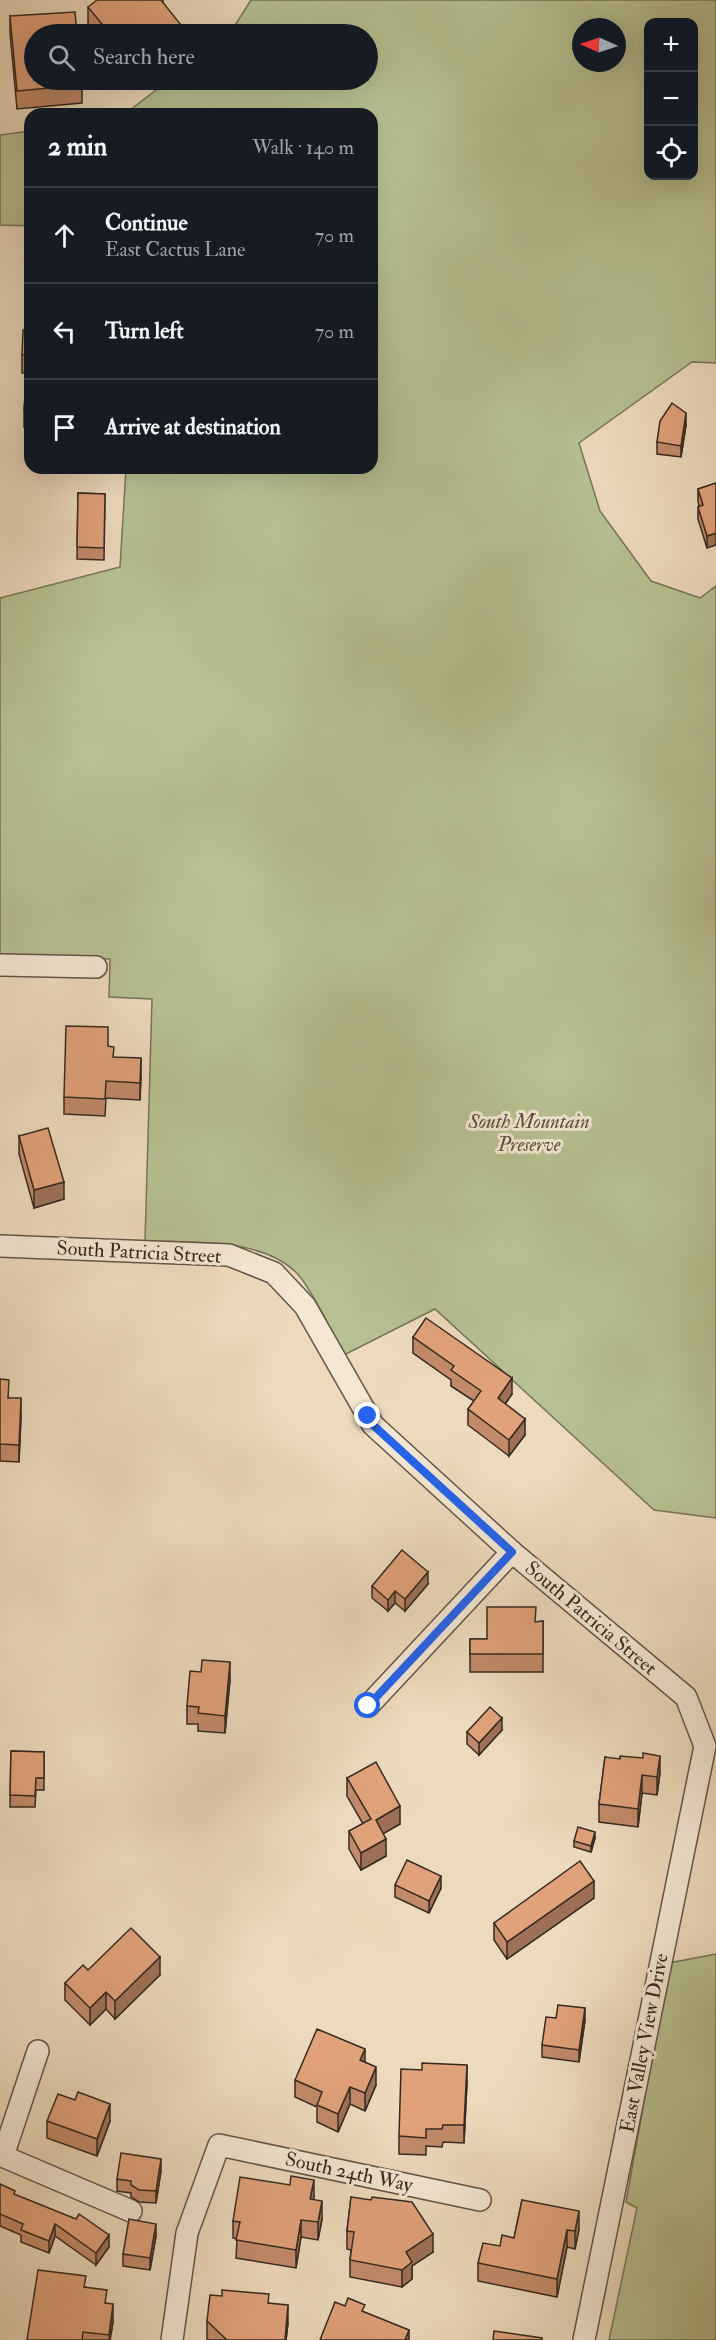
<!DOCTYPE html>
<meta charset="utf-8">
<style>
:root{--surface:#171b24;--page:#20242c;--text:#f1f3f6;--muted:#9ea1a6;--line:#363941}
body{margin:0;font-family:"IM FELL Double Pica",serif;background:var(--page);color:var(--text)}
.controls{position:absolute;right:18px;top:18px;display:grid;overflow:hidden;border-radius:12px;box-shadow:0 6px 24px #0002}
.controls button{width:54px;height:54px;display:grid;place-items:center;padding:0;border:0;border-bottom:2px solid var(--line);background:var(--surface);color:var(--text);font:30px sans-serif}
.compass{position:absolute;left:572px;top:18px;width:54px;height:54px;border-radius:50%;background:var(--surface);box-shadow:0 6px 24px #0002;rotate:273deg}
.stop{position:absolute;width:18px;height:18px;margin:-14px;border:4px solid #2563eb;border-radius:50%;background:#fff}
.stop.end{background:#2563eb;border-color:#fff;box-shadow:0 2px 6px #0008}
.list{margin:0;padding:0;list-style:none}
h2{display:flex;justify-content:space-between;align-items:center;height:78px;margin:0;padding:0 24px;font-size:26px}
h2 small{font-size:20px;font-weight:400;color:var(--muted)}
.list li{display:grid;grid-template-columns:39px 1fr auto;gap:18px;align-items:center;box-sizing:border-box;height:96px;padding:0 24px;border-top:2px solid var(--line)}
.list b{display:block;font-size:22px;white-space:nowrap}
.list p{margin:0;font-size:20px;white-space:nowrap;color:var(--muted)}
.list em{font-size:20px;font-style:normal;color:var(--muted)}
.icon{flex:none;width:33px;height:33px;fill:none;stroke:currentColor;stroke-width:2;stroke-linecap:round;stroke-linejoin:round}
.map{position:relative;flex:none;width:716px;height:2340px;overflow:hidden}
.search{position:absolute;background:var(--surface);box-shadow:0 6px 24px #0002;left:24px;top:24px;width:354px;height:66px;display:flex;align-items:center;gap:15px;box-sizing:border-box;padding:0 21px;border-radius:33px;color:var(--muted);font-size:22px}
.panel{position:absolute;background:var(--surface);box-shadow:0 6px 24px #0002;left:24px;top:108px;width:354px;height:366px;border-radius:18px}
.map>svg:first-child{display:block}
</style>
<div class="map">
<svg width="716" height="2340" viewBox="0 0 716 2340">
<rect width="100%" height="100%" fill="#eddabc"/>
<filter id="stains"><feTurbulence type="fractalNoise" baseFrequency=".00333" numOctaves="4"/><feColorMatrix values="0 0 0 0 .2 0 0 0 0 .09 0 0 0 0 .02 0 0 0 .5 -.17"/></filter>
<radialGradient id="worn" r=".72"><stop offset=".6" stop-color="#630" stop-opacity="0"/><stop offset="1" stop-color="#630" stop-opacity=".3"/></radialGradient>
<g fill="#b7c091" stroke="#767558" stroke-width="1.5" fill-rule="evenodd">
<path d="M251 0H716V363L692 362 579 443 600 511 651 581 700 598 716 586V1518L654 1510 435 1309 344 1355C332 1332 316 1298 301 1278 269 1237 192 1243 145 1241L152 999 109 997 110 959 0 954V598L120 567 126 468H372V114H125L169 80H368V34H226L232 30ZM648 22H694V176H648ZM581 27H617V63H581Z"/>
<polygon points="30,131 30,226 0,225 0,135"/>
<polygon points="716,1954 716,2340 609,2340 637,2208 626,2202 669,1963"/>
</g>
<g fill="none" stroke-linecap="round" stroke-linejoin="round">
<defs>
<g id="street">
<polyline points="0,965 96,967"/>
<polyline points="0,1246 229,1255 274,1273 305,1306 373,1425 512,1552 686,1697 705,1746 584,2340"/>
<polyline points="368,1706 512,1552"/>
<polyline points="0,2155 131,2211"/>
<polyline points="3,2156 38,2051"/>
<polyline points="172,2340 187,2233 219,2145 480,2200"/>
</g>
</defs>
<use href="#street" stroke="#635647" stroke-width="24"/>
<use href="#street" stroke="#f3e7d3" stroke-width="21"/>
</g>
<g fill="#c28a6a" stroke="#352a20" stroke-width="1.5">
<polygon points="163,0 163,2 181,34 96,34 88,25 88,7"/>
<polygon points="10,16 82,85 82,103 17,109 10,33"/>
<polygon points="30,330 30,428 24,427 24,410 27,373 22,373 22,355"/>
<polygon points="686,425 681,457 657,454 657,442"/>
<polygon points="716,483 707,548 698,519 698,507 699,506 698,501 698,489"/>
<polygon points="78,493 105,494 104,560 77,559"/>
<polygon points="108,1046 114,1057 141,1075 140,1100 106,1098 105,1116 64,1114 64,1097"/>
<polygon points="19,1136 64,1199 34,1208 19,1154"/>
<polygon points="413,1337 512,1394 505,1404 525,1435 509,1456 468,1425 468,1409 474,1401 451,1386 451,1380 413,1353"/>
<polygon points="0,1379 9,1398 21,1416 19,1462 0,1461"/>
<polygon points="428,1584 405,1611 395,1603 388,1611 372,1598 372,1586"/>
<polygon points="543,1621 543,1672 470,1672 470,1639 487,1639 535,1622"/>
<polygon points="230,1680 225,1733 198,1731 198,1724 187,1724 187,1706"/>
<polygon points="502,1730 479,1755 467,1744 467,1732"/>
<polygon points="11,1751 44,1752 44,1790 36,1790 35,1807 10,1807"/>
<polygon points="605,1757 660,1773 657,1795 642,1793 638,1827 599,1822 599,1804"/>
<polygon points="347,1778 400,1824 383,1833 386,1856 361,1870 349,1849 349,1831 363,1824 347,1796"/>
<polygon points="595,1838 591,1852 574,1847 574,1841"/>
<polygon points="395,1885 441,1888 429,1913 395,1897"/>
<polygon points="594,1898 507,1959 494,1940 494,1923"/>
<polygon points="88,1970 160,1975 115,2019 106,2009 90,2025 65,2000 65,1983"/>
<polygon points="556,2018 585,2020 579,2062 542,2057 542,2045"/>
<polygon points="365,2062 376,2085 365,2111 350,2104 338,2132 317,2122 317,2107 295,2097 295,2080"/>
<polygon points="467,2082 464,2143 443,2142 442,2147 426,2146 426,2155 399,2154 399,2136"/>
<polygon points="75,2100 110,2121 97,2156 47,2138 47,2121"/>
<polygon points="161,2171 156,2203 139,2202 131,2197 131,2193 117,2191 117,2179"/>
<polygon points="0,2184 15,2195 109,2247 96,2265 55,2236 49,2253 21,2242 21,2235 0,2226"/>
<polygon points="314,2197 313,2200 322,2219 318,2240 301,2237 296,2268 236,2258 237,2239 233,2238 233,2221"/>
<polygon points="351,2197 433,2252 412,2266 412,2279 402,2287 350,2277 350,2260 351,2250 347,2249 347,2231"/>
<polygon points="522,2200 579,2229 575,2249 567,2247 557,2297 478,2281 478,2263 500,2246 514,2238"/>
<polygon points="156,2236 150,2270 123,2266 123,2254"/>
<polygon points="86,2287 107,2304 113,2322 110,2340 27,2340"/>
<polygon points="269,2303 288,2323 286,2340 209,2340 207,2339 207,2321"/>
</g>
<g fill="#9e7156" stroke="#352a20" stroke-width="1.5">
<polygon points="181,25 181,34 169,34"/>
<polygon points="686,413 686,425 681,457 681,446"/>
<polygon points="716,533 716,545 707,548 707,536"/>
<polygon points="141,1058 141,1075 140,1100 140,1083"/>
<polygon points="64,1182 64,1199 34,1208 34,1190"/>
<polygon points="512,1378 512,1394 498,1414 498,1398"/>
<polygon points="21,1398 21,1416 19,1462 19,1445"/>
<polygon points="525,1419 525,1435 509,1456 509,1440"/>
<polygon points="428,1572 428,1584 405,1611 405,1599"/>
<polygon points="395,1591 395,1603 388,1611 388,1600"/>
<polygon points="230,1662 230,1680 225,1733 225,1716"/>
<polygon points="502,1718 502,1730 479,1755 479,1743"/>
<polygon points="660,1756 660,1773 657,1795 657,1777"/>
<polygon points="642,1775 642,1793 638,1827 638,1809"/>
<polygon points="400,1806 400,1824 376,1838 376,1820"/>
<polygon points="595,1832 595,1838 591,1852 591,1846"/>
<polygon points="386,1839 386,1856 361,1870 361,1853"/>
<polygon points="441,1876 441,1888 429,1913 429,1901"/>
<polygon points="594,1881 594,1898 507,1959 507,1942"/>
<polygon points="160,1957 160,1975 115,2019 115,2001"/>
<polygon points="106,1992 106,2009 90,2025 90,2008"/>
<polygon points="585,2008 585,2020 579,2062 579,2050"/>
<polygon points="365,2049 365,2067 360,2060"/>
<polygon points="467,2065 467,2082 464,2143 464,2125"/>
<polygon points="376,2067 376,2085 365,2111 365,2093"/>
<polygon points="350,2087 350,2104 338,2132 338,2114"/>
<polygon points="110,2104 110,2121 97,2156 97,2139"/>
<polygon points="161,2159 161,2171 156,2203 156,2191"/>
<polygon points="314,2180 314,2197 310,2217 310,2199"/>
<polygon points="322,2201 322,2219 318,2240 318,2222"/>
<polygon points="579,2211 579,2229 575,2249 575,2231"/>
<polygon points="301,2220 301,2237 296,2268 296,2250"/>
<polygon points="55,2224 55,2236 49,2253 49,2241"/>
<polygon points="156,2224 156,2236 150,2270 150,2258"/>
<polygon points="567,2230 567,2247 557,2297 557,2279"/>
<polygon points="433,2234 433,2252 412,2266 412,2279 402,2287 402,2270 406,2252"/>
<polygon points="109,2235 109,2247 96,2265 96,2253"/>
<polygon points="113,2304 113,2322 110,2340 109,2340"/>
<polygon points="288,2305 288,2323 286,2340 285,2340"/>
<polygon points="409,2330 409,2340 405,2340"/>
</g>
<g fill="#e1a17b" stroke="#352a20" stroke-width="1.5">
<polygon points="97,0 161,0 181,25 169,34 110,34 88,7"/>
<polygon points="75,12 77,34 34,34 34,80 81,80 82,85 17,91 10,16"/>
<polygon points="23,330 30,330 30,410 24,410 28,355 22,355"/>
<polygon points="672,403 686,413 681,446 657,442 660,421"/>
<polygon points="716,483 716,533 707,536 698,507 703,505 698,489"/>
<polygon points="78,493 105,494 104,548 77,547"/>
<polygon points="66,1026 108,1027 108,1046 114,1047 113,1057 141,1058 140,1083 106,1081 105,1099 64,1097"/>
<polygon points="48,1128 64,1182 34,1190 19,1136"/>
<polygon points="426,1318 512,1378 498,1398 525,1419 509,1440 468,1409 481,1391 451,1370 454,1366 413,1337"/>
<polygon points="0,1379 9,1380 8,1398 21,1398 19,1445 0,1444"/>
<polygon points="402,1550 428,1572 405,1599 395,1591 388,1600 372,1586"/>
<polygon points="487,1607 536,1607 535,1622 543,1621 543,1654 470,1654 470,1639 487,1639"/>
<polygon points="202,1660 230,1662 225,1716 198,1713 199,1707 187,1706 190,1671 201,1672"/>
<polygon points="490,1707 502,1718 479,1743 467,1732"/>
<polygon points="11,1751 44,1752 44,1778 36,1778 35,1796 10,1795"/>
<polygon points="643,1753 660,1756 657,1777 642,1775 638,1809 599,1804 605,1757 620,1759 620,1756 643,1758"/>
<polygon points="376,1762 400,1806 376,1820 386,1839 361,1853 349,1831 371,1819 347,1778"/>
<polygon points="578,1827 595,1832 591,1846 574,1841"/>
<polygon points="407,1860 441,1876 429,1901 395,1885"/>
<polygon points="580,1861 594,1881 507,1942 494,1923"/>
<polygon points="131,1928 160,1957 115,2001 106,1992 90,2008 65,1983 83,1965 88,1970"/>
<polygon points="558,2005 585,2008 579,2050 542,2045 546,2017 556,2018"/>
<polygon points="317,2029 365,2049 360,2060 376,2067 365,2093 350,2087 338,2114 317,2105 322,2092 295,2080"/>
<polygon points="422,2063 467,2065 464,2125 443,2125 442,2129 426,2129 426,2138 399,2136 401,2069 422,2070"/>
<polygon points="78,2092 110,2104 97,2139 47,2121 58,2094 75,2100"/>
<polygon points="121,2153 161,2159 156,2191 139,2190 131,2185 131,2181 117,2179"/>
<polygon points="291,2176 314,2180 310,2199 322,2201 318,2222 301,2220 296,2250 236,2240 240,2222 233,2221 240,2177 290,2185"/>
<polygon points="0,2184 15,2191 14,2194 76,2219 79,2214 109,2235 96,2253 55,2224 49,2241 21,2230 23,2224 0,2214"/>
<polygon points="351,2197 371,2200 372,2197 412,2202 433,2234 406,2252 412,2262 402,2270 350,2260 354,2232 347,2231"/>
<polygon points="522,2200 579,2211 575,2231 567,2230 557,2279 478,2263 483,2243 500,2246 502,2235 514,2238"/>
<polygon points="129,2219 156,2224 150,2258 123,2254"/>
<polygon points="38,2270 86,2276 84,2287 107,2290 105,2303 113,2304 109,2335 83,2332 82,2340 27,2340"/>
<polygon points="222,2290 269,2294 268,2303 288,2305 285,2340 227,2340 207,2321 210,2295 222,2296"/>
<polygon points="348,2298 365,2305 362,2311 409,2330 405,2340 320,2340 335,2302 345,2306"/>
<polygon points="494,2331 542,2338 542,2340 493,2340"/>
</g>
<g fill="none" stroke-linecap="round" stroke-linejoin="round">
<polyline stroke="#2563eb" stroke-width="8" points="368,1706 512,1552 373,1425 368,1416"/>
</g>
<g text-anchor="middle" dominant-baseline="central" stroke-width="6" stroke-linejoin="round" paint-order="stroke">
<g font-size="20" font-style="italic" fill="#56503c" stroke="#f3e7d3">
<text x="529" y="1121">South Mountain<tspan x="529" dy="23">Preserve</tspan></text>
</g>
<g font-size="20" fill="#352a20" stroke="#f3e7d3">
<text transform="translate(139 1252) rotate(3)">South Patricia Street</text>
<text transform="translate(591 1618) rotate(40)">South Patricia Street</text>
<text transform="translate(644 2043) rotate(-79)">East Valley View Drive</text>
<text transform="translate(349 2172) rotate(12)">South 24th Way</text>
</g>
</g>
<rect width="100%" height="100%" filter="url(#stains)"/>
<rect width="100%" height="100%" fill="url(#worn)"/>
</svg>
<div class="controls">
<button>+</button>
<button>−</button>
<button><svg class="icon" aria-label="locate" viewBox="0 0 24 24"><circle cx="12" cy="12" r="6"/><path d="M12 2v4M12 18v4M2 12h4M18 12h4"/></svg></button>
</div>
<svg class="compass" viewBox="-18 -18 36 36"><path d="M0-13l5 13h-10z" fill="#e53935"/><path d="M0 13l5-13h-10z" fill="#9ea1a6"/></svg>
<div class="stop" style="left:368px;top:1706px"></div>
<div class="stop end" style="left:368px;top:1416px"></div>
<div class="search"><svg class="icon" aria-label="search" viewBox="0 0 24 24"><circle cx="10" cy="10" r="6"/><path d="M15 15l6 6"/></svg>Search here</div>
<section class="panel">
<h2>2 min<small>Walk · 140 m</small></h2>
<ul class="list">
<li><svg class="icon" aria-label="ahead" viewBox="0 0 24 24"><path d="M12 20V5M6 11l6-6 6 6"/></svg><div><b>Continue</b><p>East Cactus Lane</p></div><em>70 m</em></li>
<li><svg class="icon" aria-label="left" viewBox="0 0 24 24"><path d="M17 20v-9H6M10 6l-5 5 5 5"/></svg><div><b>Turn left</b></div><em>70 m</em></li>
<li><svg class="icon" aria-label="arrive" viewBox="0 0 24 24"><path d="M6 21V4h12l-3 4 3 4H6"/></svg><div><b>Arrive at destination</b></div></li>
</ul>
</section>
</div>
